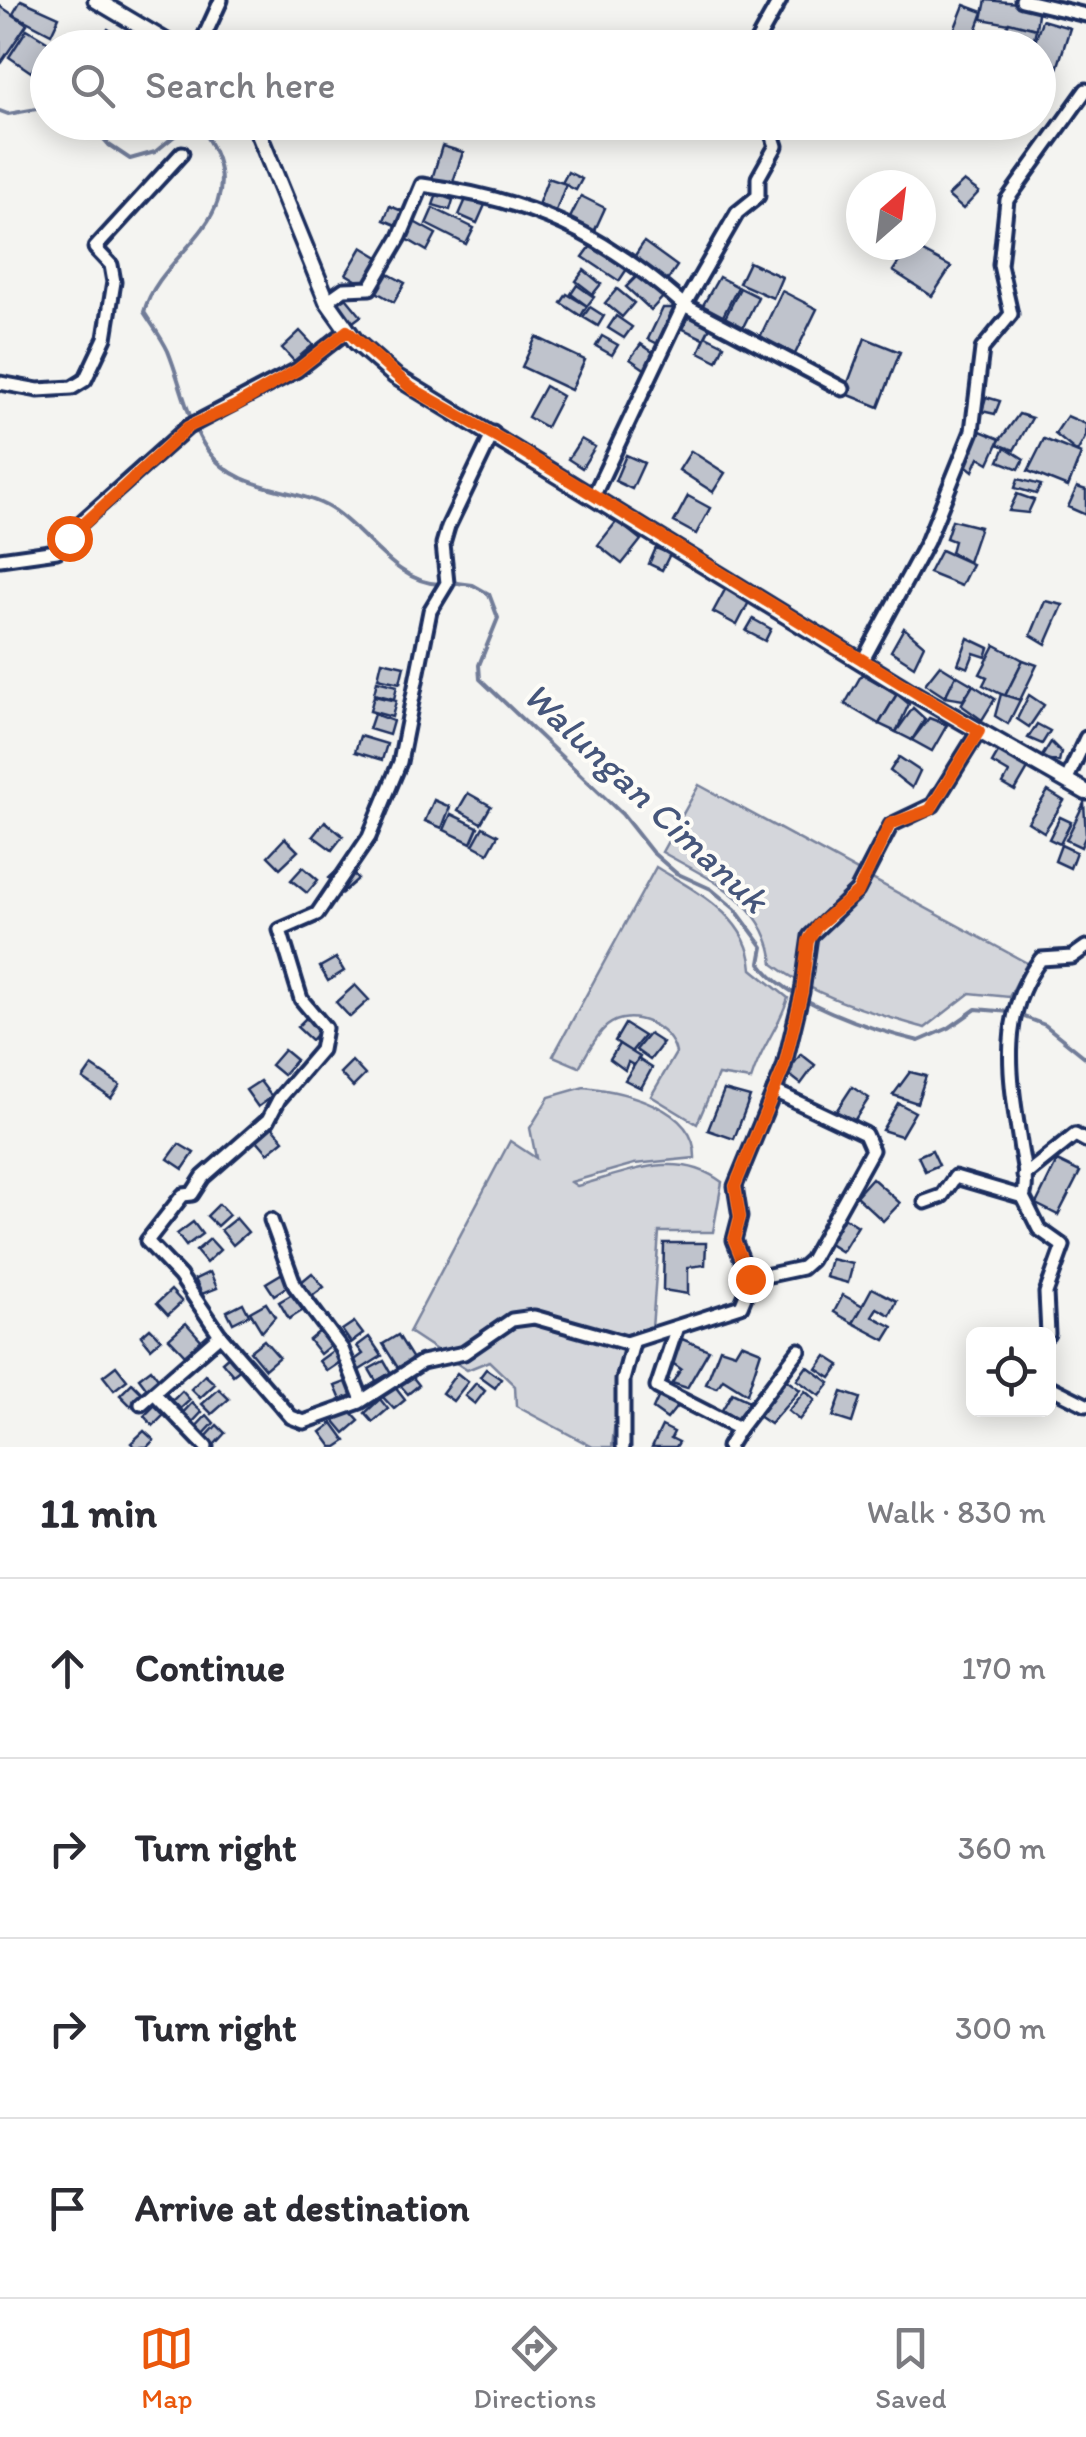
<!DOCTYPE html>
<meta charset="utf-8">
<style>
:root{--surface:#fff;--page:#f2f2f3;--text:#2b2b33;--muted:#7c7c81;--line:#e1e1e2;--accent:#ea580c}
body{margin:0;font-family:Itim,sans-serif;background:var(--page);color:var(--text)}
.controls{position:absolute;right:30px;bottom:30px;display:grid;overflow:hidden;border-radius:15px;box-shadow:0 5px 25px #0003}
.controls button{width:90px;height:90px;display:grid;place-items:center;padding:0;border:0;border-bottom:2px solid var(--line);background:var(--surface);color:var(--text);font:50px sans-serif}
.compass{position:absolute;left:846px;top:170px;width:90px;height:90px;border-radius:50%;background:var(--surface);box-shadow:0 5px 25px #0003;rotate:28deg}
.stop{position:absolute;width:30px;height:30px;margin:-22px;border:8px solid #ea580c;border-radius:50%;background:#fff}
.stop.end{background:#ea580c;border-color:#fff;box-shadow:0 2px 10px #0008}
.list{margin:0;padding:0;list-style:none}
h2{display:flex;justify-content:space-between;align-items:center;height:130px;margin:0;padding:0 40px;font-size:42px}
h2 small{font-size:32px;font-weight:400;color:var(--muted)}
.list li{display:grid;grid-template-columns:65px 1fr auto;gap:30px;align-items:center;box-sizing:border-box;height:180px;padding:0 40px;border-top:2px solid var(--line)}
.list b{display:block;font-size:38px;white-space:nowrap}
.list em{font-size:32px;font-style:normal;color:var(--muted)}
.icon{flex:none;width:55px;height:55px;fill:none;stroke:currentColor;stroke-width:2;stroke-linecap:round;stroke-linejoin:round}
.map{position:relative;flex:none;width:1086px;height:1447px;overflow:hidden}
.search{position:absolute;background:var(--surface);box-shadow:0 5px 25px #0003;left:30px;right:30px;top:30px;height:110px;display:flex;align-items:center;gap:25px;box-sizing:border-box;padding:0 35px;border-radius:55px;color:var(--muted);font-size:38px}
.sheet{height:850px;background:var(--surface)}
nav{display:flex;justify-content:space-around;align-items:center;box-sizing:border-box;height:140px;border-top:2px solid var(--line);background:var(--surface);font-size:28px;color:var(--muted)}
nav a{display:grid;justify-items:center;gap:5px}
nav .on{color:var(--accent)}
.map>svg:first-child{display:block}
</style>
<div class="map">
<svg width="1086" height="1447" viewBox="0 0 1086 1447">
<rect width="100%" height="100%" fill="#f4f4f1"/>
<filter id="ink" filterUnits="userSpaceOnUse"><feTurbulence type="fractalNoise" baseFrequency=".01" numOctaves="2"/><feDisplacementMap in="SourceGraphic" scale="20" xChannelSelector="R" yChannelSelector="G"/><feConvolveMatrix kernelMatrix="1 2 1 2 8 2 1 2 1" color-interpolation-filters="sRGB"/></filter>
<g filter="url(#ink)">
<g fill="#d4d6db" stroke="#78829c" stroke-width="2.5">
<path d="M699 785 1027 963 1009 997 970 993 925 1028C871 1012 818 999 773 964 767 902 711 880 662 852Z"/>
<path d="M656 867C697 892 748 916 752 969L788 998C778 1030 761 1046 751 1080L718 1075 697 1124 651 1096 676 1053C671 1026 630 1007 607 1026 595 1036 587 1054 579 1067L553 1056Z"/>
<path d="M584 1087C622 1091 696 1107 695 1158L634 1164 571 1182 577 1186C627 1173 677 1148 722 1182L713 1232H659L652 1329 633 1333 623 1352 612 1447H593L516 1406 515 1386 489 1361 467 1370 409 1332 510 1141 536 1158 530 1128 549 1097Z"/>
</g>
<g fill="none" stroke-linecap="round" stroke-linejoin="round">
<g stroke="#717c98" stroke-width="4">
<polyline points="0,111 8,114 48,107"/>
<path d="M89 122 109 145 130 159 155 152 177 134 204 133C260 218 161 248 144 312 152 325 162 338 168 351 181 383 188 423 208 451 238 493 294 486 330 508 365 529 396 584 440 584"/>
<path d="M450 582 473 585 489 594 498 618 479 665 480 679 622 814 652 852 676 873 711 889 735 909 763 947 760 963C786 1002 873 1030 919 1041L949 1028 976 1009 1010 1012"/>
<polyline points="1019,1015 1045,1025 1086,1058"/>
</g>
</g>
<g fill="#bfc3cc" stroke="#1b2f5e" stroke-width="2.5">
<polygon points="21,0 59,17 51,34 13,14"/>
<polygon points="986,0 1039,5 1036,29 982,19"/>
<polygon points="964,5 983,12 970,48 947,48"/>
<polygon points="0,6 27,24 0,64"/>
<polygon points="1042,20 1070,28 1050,91 1038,88 1038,48 1033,48"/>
<polygon points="1009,22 1036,29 1032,48 999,48"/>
<polygon points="27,29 50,43 31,72 9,57"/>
<polygon points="108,29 133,45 131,48 96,48"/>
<polygon points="144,34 163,48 134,48"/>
<polygon points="442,146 463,152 452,185 432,179"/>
<polygon points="568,172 582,179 576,190 562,183"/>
<polygon points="548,178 566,184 556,211 538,205"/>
<polygon points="964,181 979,192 963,209 948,196"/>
<polygon points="437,194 453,200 450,210 433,205"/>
<polygon points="581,196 605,208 594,232 569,220"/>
<polygon points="467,197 485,205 477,223 459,215"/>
<polygon points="390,206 407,213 401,227 384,220"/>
<polygon points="433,208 474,228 466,244 426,224"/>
<polygon points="414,222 436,234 427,251 405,238"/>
<polygon points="594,242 629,266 619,281 583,257"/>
<polygon points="644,242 677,266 667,281 634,257"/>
<polygon points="910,245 951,267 932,296 893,271"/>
<polygon points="362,247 382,259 366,286 346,274"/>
<polygon points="749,262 782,277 773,298 739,283"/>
<polygon points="584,270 601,284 593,294 576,281"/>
<polygon points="383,271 405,283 394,302 373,290"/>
<polygon points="640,273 664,296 651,310 626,287"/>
<polygon points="719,277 738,287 722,318 702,307"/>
<polygon points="577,285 594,297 587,306 571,294"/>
<polygon points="740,288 758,297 741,331 723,322"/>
<polygon points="617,289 634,303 622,317 605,303"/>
<polygon points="782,291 817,309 795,354 760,337"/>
<polygon points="342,293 361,316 349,325 330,302"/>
<polygon points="567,294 587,306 581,316 561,303"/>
<polygon points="590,307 604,316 598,326 583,317"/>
<polygon points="663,308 678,308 660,345 648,339"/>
<polygon points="691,312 712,323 704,339 683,329"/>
<polygon points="616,316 632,327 624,338 608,328"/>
<polygon points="300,331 313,345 294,361 282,348"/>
<polygon points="602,336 618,345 612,355 596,346"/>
<polygon points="706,336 724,345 717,361 699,352"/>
<polygon points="536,337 585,360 571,390 522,367"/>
<polygon points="865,338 900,352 879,407 844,393"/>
<polygon points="641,344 657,355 646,370 630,359"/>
<polygon points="545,386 562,396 546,427 528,417"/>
<polygon points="986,397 1000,401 995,414 982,411"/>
<polygon points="1019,414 1032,418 1014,450 997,444"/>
<polygon points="1067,416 1086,424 1086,436 1077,452 1055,434"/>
<polygon points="978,430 1000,439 989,463 979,457 973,471 963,463"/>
<polygon points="581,439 595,447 582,468 568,459"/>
<polygon points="1044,439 1081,454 1068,487 1028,471"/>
<polygon points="1005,447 1024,459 1019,469 999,461"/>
<polygon points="691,451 725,473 713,492 679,470"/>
<polygon points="626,455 644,463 632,489 615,481"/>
<polygon points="1018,479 1041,485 1036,494 1015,488"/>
<polygon points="1077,487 1086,490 1086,515 1068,507"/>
<polygon points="1017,494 1034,500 1028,513 1009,511"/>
<polygon points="688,496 710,508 696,534 674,522"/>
<polygon points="952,520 980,527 968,562 951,552 954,541 946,538"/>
<polygon points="617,521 641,540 622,564 598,545"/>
<polygon points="656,548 670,554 662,570 649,564"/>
<polygon points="941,550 972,564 961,586 929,573"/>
<polygon points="726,588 750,600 737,625 713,612"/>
<polygon points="1045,601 1063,605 1046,644 1031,635"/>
<polygon points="753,619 771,629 765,641 746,631"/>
<polygon points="904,628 924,645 914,666 891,651"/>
<polygon points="968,638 989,648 986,657 974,653 968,668 958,664"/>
<polygon points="995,645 1023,660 1005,696 983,685 987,677 980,674"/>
<polygon points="1023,660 1037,665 1020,700 1005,696"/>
<polygon points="382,661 404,666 400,683 378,678"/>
<polygon points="940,665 956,675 945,697 925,684"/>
<polygon points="862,674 897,694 879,724 845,704"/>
<polygon points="956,675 973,685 963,700 945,697"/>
<polygon points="377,681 397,686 394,699 374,694"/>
<polygon points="973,685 995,699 982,720 961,705"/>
<polygon points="897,694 909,704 896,732 879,724"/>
<polygon points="1001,694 1020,700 1008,724 995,716"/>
<polygon points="1029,695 1044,705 1029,727 1017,719"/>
<polygon points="374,696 396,701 392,717 370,711"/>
<polygon points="913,708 925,719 912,740 896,732"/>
<polygon points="374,714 393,721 389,735 369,729"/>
<polygon points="929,718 947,725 932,751 912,740"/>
<polygon points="1037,724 1050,731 1042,744 1028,738"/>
<polygon points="360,736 387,744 382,760 355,752"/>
<polygon points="1051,742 1061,752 1059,762 1041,758"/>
<polygon points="999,751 1029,767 1015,791 1003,784 1009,773 992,763"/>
<polygon points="899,757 920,771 912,788 890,771"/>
<polygon points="1048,791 1064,801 1044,832 1028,822"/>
<polygon points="468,793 491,806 481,823 458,810"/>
<polygon points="434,800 450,807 442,828 425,821"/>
<polygon points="1084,803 1086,835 1081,847 1066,840"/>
<polygon points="451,814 478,827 471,843 444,830"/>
<polygon points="1060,817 1071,822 1060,844 1049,839"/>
<polygon points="325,821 343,836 332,850 313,836"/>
<polygon points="483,827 498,835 488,853 473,845"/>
<polygon points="285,838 298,851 280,868 268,856"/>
<polygon points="1061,845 1076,852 1070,868 1055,861"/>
<polygon points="344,864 358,879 342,893 329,878"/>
<polygon points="303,867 318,880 307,893 291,880"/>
<polygon points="336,958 344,971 328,981 320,967"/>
<polygon points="355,985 369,1000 350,1017 336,1002"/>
<polygon points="308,1016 322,1028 311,1040 297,1027"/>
<polygon points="625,1024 644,1036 631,1052 615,1041"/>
<polygon points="649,1034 663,1043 650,1060 636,1050"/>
<polygon points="619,1044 640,1057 635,1066 628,1062 625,1070 610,1059"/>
<polygon points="284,1050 296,1060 283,1075 271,1065"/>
<polygon points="801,1054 815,1065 801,1084 787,1073"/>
<polygon points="638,1059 652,1068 641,1088 625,1080"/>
<polygon points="352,1061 365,1075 353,1087 340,1073"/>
<polygon points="92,1066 120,1085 111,1098 83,1079"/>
<polygon points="910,1072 926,1076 917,1103 893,1095"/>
<polygon points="260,1081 272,1097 258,1107 246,1090"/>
<polygon points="852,1087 869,1098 852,1124 835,1113"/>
<polygon points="724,1090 750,1097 734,1139 708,1130"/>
<polygon points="898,1103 915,1112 901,1136 882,1130"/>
<polygon points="272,1126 284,1140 268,1153 256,1139"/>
<polygon points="179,1144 194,1153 183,1169 168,1159"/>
<polygon points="932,1150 939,1165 925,1171 918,1156"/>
<polygon points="1057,1161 1080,1172 1058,1215 1036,1204"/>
<polygon points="872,1178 900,1203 883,1221 856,1196"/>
<polygon points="219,1204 229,1215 217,1226 207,1216"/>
<polygon points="842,1216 858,1226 842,1252 826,1242"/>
<polygon points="236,1218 248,1232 233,1245 221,1230"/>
<polygon points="193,1222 202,1234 186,1246 177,1234"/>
<polygon points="210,1239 220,1250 206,1263 196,1251"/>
<polygon points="664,1243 706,1243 705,1265 688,1267 688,1294 663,1290"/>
<polygon points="831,1259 853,1264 848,1283 826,1277"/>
<polygon points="286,1271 294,1282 274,1295 266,1283"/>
<polygon points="210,1272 217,1288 202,1294 195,1279"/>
<polygon points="312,1273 324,1287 311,1297 300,1283"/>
<polygon points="872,1288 897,1301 890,1315 877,1308 872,1316 893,1327 885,1340 853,1323"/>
<polygon points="171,1290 182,1302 168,1315 157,1303"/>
<polygon points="296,1292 305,1309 289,1319 279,1302"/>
<polygon points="843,1295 863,1306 853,1323 834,1312"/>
<polygon points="243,1303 249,1315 233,1323 227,1311"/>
<polygon points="266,1303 275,1317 262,1332 250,1312"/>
<polygon points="354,1322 363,1334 351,1343 342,1330"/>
<polygon points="186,1323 202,1341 186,1356 169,1338"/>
<polygon points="150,1328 161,1339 151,1348 141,1336"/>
<polygon points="321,1330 332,1344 320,1354 309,1340"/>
<polygon points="398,1335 413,1359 398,1368 383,1344"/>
<polygon points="369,1337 382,1356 358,1371 352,1362 363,1354 357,1346"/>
<polygon points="682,1339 709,1350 687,1388 672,1383 681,1369 671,1362"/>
<polygon points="264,1340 279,1357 265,1369 250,1351"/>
<polygon points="741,1343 761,1351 747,1394 723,1379 717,1388 706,1384 720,1348 735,1353"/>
<polygon points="334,1350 342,1361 327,1371 319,1361"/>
<polygon points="230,1355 242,1368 233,1375 222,1362"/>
<polygon points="826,1356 840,1365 831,1378 817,1369"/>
<polygon points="384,1361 391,1373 376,1381 369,1369"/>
<polygon points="116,1366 127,1380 114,1390 103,1376"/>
<polygon points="807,1366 830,1383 820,1396 797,1380"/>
<polygon points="151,1369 160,1381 148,1390 139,1378"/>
<polygon points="486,1369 501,1379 495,1388 480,1377"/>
<polygon points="457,1373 468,1382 453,1401 442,1393"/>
<polygon points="205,1375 215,1384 200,1398 191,1389"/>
<polygon points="411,1375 419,1385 408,1394 399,1384"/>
<polygon points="785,1379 800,1390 770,1424 758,1416"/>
<polygon points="348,1381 354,1394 341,1400 335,1386"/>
<polygon points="132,1383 143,1394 131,1406 120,1395"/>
<polygon points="476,1383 485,1391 475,1404 465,1396"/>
<polygon points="394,1386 405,1400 394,1409 382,1396"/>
<polygon points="219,1389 229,1399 212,1414 202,1404"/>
<polygon points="662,1389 679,1404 667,1419 653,1409"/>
<polygon points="182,1391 190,1400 176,1413 168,1405"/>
<polygon points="805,1391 815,1400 799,1420 788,1411"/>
<polygon points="842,1392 860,1398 852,1423 833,1417"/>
<polygon points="732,1393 749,1401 738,1420 722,1410"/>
<polygon points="380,1399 388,1409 373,1422 365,1413"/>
<polygon points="157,1403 166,1413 153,1426 144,1416"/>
<polygon points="192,1403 202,1412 189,1426 179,1417"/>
<polygon points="349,1410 359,1421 345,1433 335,1421"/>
<polygon points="207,1415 214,1423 200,1438 192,1431"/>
<polygon points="333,1423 346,1441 337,1447 332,1447 321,1432"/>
<polygon points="217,1425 225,1433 213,1446 205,1438"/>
<polygon points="662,1426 674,1432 671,1438 679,1442 676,1447 652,1447"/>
<polygon points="144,1431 154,1440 147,1447 135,1447 131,1443"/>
</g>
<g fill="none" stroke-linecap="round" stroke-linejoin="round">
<defs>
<g id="minor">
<polyline points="1022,0 1086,15"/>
<polyline points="199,48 221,0"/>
<polyline points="753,48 780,0"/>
<path d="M327 301 344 289 370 288 400 237 422 185C531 199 603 234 684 305L737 213 758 196V178L776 146 768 122"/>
<polyline points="0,383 38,390 72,388 85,380 105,338 114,282 111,265 95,248 182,153"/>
<polyline points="594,495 684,305 843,389"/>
<polyline points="0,559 57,551 76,527 188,427 297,370 347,331"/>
<polyline points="862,662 927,542 972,431 982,349 1011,314 1000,265 1007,200 1086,90"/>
<polyline points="1066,781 1086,738"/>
<polyline points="1024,1176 1075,1135 1086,1141"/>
<polyline points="1023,1197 1039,1229 1063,1246 1046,1293 1048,1334"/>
<path d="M925 1202 942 1196 955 1177 1023 1197C1029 1181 1022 1160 1020 1143 1010 1078 998 1014 1041 959L1072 957 1086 947"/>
<polyline points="271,1220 295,1286 342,1349 362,1400"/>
<polyline points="751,1279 802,1268 811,1260 872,1150 865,1134 774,1091"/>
<polyline points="676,1330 657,1387 739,1429 728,1447"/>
<polyline points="220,1335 291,1417 304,1422 360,1402 422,1362 464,1353 512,1320 534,1317 626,1343 741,1306 751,1282 734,1240 740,1217 735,1186 784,1067 802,992 810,936 857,891 891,825 933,805 979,731"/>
<polyline points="1048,1386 1086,1405"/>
<polyline points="154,1393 206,1447"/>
<polyline points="141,1404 220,1335 180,1276 147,1241 183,1195 192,1194 203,1177 268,1120 279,1099 321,1050 325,1028 301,999 280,930 317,914 369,837 400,762 430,611 447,583 443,544 448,527 493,433"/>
<polyline points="739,1429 799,1350"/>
<polyline points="623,1447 623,1380 633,1343"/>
</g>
<g id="tertiary">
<polyline points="96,0 177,48"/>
<polyline points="254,122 327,301 356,342 395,376 911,692 1086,792"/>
</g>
</defs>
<use href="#minor" stroke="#1b2f5e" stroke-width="19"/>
<use href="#tertiary" stroke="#1b2f5e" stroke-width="21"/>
<use href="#minor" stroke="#fdfcf7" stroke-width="11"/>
<use href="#tertiary" stroke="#fdfcf7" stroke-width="14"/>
</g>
</g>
<g fill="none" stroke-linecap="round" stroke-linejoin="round" filter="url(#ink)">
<polyline stroke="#ea580c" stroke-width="12" points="69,538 188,427 235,406 297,370 347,331 411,388 515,447 979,731 930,810 890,824 858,892 818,925 808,941 802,992 784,1067 735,1186 740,1217 734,1240 750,1279"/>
</g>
<g text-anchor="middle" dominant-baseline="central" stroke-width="8" stroke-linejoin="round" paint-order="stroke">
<g font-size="38" font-style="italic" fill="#46567b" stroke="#fdfcf7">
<text transform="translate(646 797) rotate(43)">Walungan Cimanuk</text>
</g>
</g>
</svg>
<div class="controls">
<button><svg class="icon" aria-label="locate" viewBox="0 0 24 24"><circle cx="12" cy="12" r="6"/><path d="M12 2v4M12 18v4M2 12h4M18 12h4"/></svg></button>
</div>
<svg class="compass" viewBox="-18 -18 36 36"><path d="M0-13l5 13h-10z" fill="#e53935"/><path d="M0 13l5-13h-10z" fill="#7c7c81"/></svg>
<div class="stop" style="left:69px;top:538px"></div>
<div class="stop end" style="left:750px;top:1279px"></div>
<div class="search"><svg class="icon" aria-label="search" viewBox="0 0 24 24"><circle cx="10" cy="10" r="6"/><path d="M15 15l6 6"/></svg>Search here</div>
</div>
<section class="sheet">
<h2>11 min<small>Walk · 830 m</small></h2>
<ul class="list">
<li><svg class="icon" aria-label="ahead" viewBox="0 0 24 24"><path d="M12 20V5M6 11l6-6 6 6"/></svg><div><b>Continue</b></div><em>170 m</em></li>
<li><svg class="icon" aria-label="right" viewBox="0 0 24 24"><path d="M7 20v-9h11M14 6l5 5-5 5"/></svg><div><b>Turn right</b></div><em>360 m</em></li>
<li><svg class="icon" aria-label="right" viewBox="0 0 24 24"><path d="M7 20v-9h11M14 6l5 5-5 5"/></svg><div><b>Turn right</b></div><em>300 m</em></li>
<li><svg class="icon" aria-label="arrive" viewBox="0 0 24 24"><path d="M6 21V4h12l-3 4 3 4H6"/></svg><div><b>Arrive at destination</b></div></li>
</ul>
</section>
<nav>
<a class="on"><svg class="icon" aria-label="map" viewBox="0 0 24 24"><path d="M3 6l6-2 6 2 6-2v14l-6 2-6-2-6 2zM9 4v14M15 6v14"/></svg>Map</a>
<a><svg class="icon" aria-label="directions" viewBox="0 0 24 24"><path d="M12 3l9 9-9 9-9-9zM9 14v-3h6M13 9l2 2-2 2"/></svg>Directions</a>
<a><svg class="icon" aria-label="saved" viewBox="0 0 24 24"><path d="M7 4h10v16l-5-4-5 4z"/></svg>Saved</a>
</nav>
